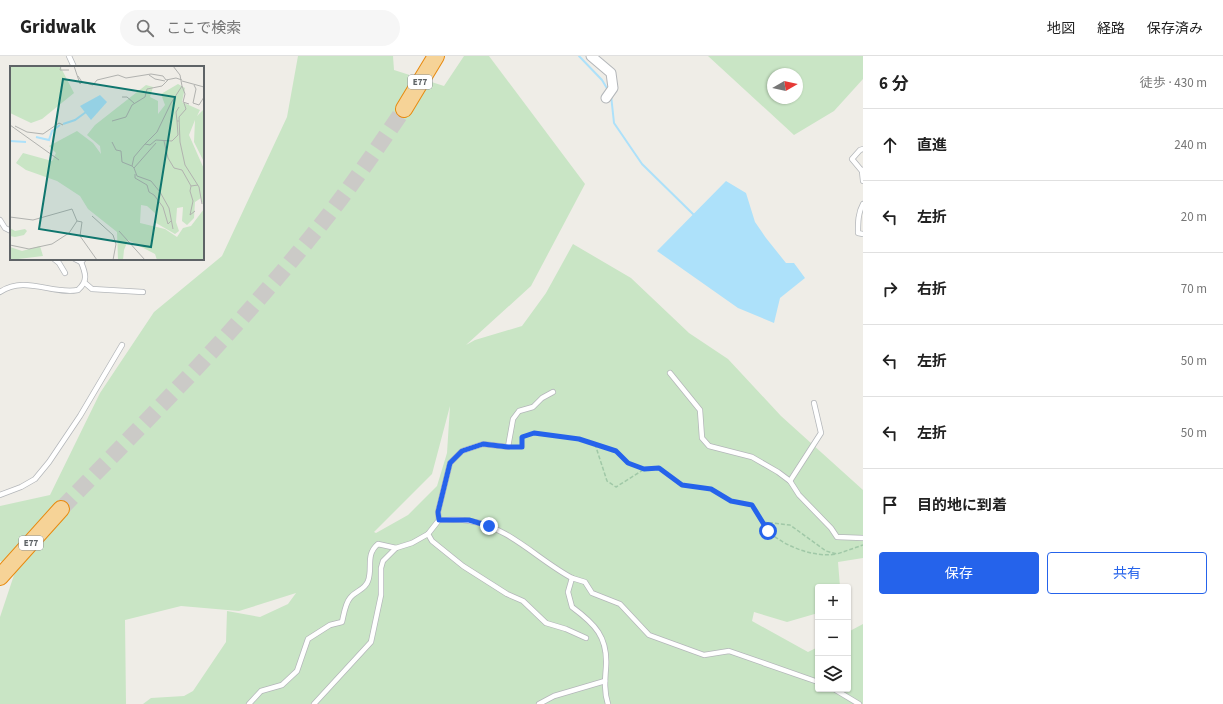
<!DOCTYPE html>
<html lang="ja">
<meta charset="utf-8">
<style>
:root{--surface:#fff;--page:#f6f6f6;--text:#222;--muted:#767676;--line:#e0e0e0;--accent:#2563eb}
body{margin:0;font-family:"Source Sans 3","Noto Sans JP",sans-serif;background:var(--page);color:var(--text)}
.controls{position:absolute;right:12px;bottom:12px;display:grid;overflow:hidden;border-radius:4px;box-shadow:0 1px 3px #0004}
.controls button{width:36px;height:36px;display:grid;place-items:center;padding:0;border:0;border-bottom:1px solid var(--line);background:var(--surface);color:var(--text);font:20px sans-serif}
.compass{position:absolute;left:767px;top:12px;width:36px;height:36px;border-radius:50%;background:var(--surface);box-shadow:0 1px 3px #0004;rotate:81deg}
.stop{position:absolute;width:12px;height:12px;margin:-9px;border:3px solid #2563eb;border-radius:50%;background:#fff}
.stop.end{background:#2563eb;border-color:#fff;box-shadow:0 1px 4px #0008}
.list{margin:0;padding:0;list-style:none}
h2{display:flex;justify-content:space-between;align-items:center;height:52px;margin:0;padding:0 16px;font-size:17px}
h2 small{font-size:13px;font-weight:400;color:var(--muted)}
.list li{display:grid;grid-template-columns:26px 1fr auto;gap:12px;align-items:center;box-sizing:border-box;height:72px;padding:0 16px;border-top:1px solid var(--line)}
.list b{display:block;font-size:15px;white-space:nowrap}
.list em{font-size:13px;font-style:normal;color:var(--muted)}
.actions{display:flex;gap:8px;padding:12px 16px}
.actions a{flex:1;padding:9px 0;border:1px solid var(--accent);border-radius:4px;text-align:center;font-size:14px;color:var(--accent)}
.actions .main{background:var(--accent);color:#fff}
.icon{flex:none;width:22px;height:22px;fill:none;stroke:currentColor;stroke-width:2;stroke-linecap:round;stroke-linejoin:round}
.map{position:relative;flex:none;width:863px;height:648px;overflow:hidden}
header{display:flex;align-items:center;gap:24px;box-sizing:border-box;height:56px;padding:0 20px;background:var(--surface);border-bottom:1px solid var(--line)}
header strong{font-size:19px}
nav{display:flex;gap:22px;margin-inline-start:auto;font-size:14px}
.search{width:280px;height:36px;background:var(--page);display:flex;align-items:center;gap:10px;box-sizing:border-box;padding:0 14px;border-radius:22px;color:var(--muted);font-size:15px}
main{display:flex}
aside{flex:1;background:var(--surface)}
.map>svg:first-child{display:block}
</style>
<header>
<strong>Gridwalk</strong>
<div class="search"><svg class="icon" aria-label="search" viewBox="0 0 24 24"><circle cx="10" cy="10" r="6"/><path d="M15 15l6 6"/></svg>ここで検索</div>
<nav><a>地図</a><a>経路</a><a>保存済み</a></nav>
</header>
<main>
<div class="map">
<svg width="863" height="648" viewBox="0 0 863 648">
<rect width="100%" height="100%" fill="#efede7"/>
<g fill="#c9e5c5" fill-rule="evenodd">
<path d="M298 0H393L394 14 444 30 464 0H489L585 128 531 230 466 289 475 284 522 270 546 237 573 188 631 222 689 277 728 303 781 360 863 434V502L838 506 840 531H818V557L787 566 754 556 752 565 808 596 818 591V633H848V576L863 568V648H143L151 642 184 640 193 635 226 586 227 555 260 561 288 548 296 537 239 555 181 550 125 564 126 648H0V561L17 510 0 505V450L50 439 100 337 154 256 222 200 287 61ZM450 350 447 397 437 430 408 459 376 477 374 476 432 418Z"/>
<path d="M708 0H863V23L834 55 794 79ZM773 18H797V42H773Z"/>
</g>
<polygon fill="#ade1fa" points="726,125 746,137 755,166 766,182 786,207 794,207 805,222 780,242 774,267 738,252 657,195"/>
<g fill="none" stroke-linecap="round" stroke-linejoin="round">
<g stroke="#ade1fa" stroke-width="2">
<polyline points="579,0 602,24 608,34"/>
<polyline points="611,39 614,67 642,108 695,160"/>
</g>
<path stroke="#cbcac7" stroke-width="16" stroke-dasharray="16 8" stroke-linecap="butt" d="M61 453C146 365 233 278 310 182 344 141 374 97 404 53"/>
<defs>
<g id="service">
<polyline points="69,0 74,11"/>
<polyline points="863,93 860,94 852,103 862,115 863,114"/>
<polyline points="862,115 863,125"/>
<path d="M863 148C858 157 858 166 858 177L863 178"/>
<polyline points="0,164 5,172 11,175"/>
<polyline points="54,203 59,207 65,217"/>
<polyline points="75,203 81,206 84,203"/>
<polyline points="85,227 92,233 143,236"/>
<path d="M0 236C25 219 52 239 78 234 88 225 86 218 81 206"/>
<polyline points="670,317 700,354 702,382 709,390 752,401 778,416 790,425 799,439 831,472 837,481 863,482"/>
<polyline points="790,425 821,377 814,347"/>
<polyline points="0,439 21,431 35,423 49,406 80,360 122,289"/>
<polyline points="439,464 438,456 450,407 462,395 483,388 508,391 513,363 519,355 533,351 542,342 553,336"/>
<path d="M572 522C538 504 509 471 470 465 460 463 449 464 439 464L428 478 432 485 463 510 507 538 523 545 546 567 566 573 586 582"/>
<polyline points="834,633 859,648"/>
<path d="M249 648 261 635 282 629 297 615 308 583 330 569 342 566C344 558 345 548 350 542 355 535 365 534 368 525 373 512 365 499 378 488L396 492"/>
<polyline points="314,648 371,586 381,539 381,512 383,505 396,492 412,487 428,478"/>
<polyline points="539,648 554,640 605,625"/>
<path d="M608 648C604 636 605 624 606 611 608 581 595 568 572 551L568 536 572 522 585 526 592 537 620 548 649 579 704 599 729 595 818 626"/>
</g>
<polyline id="minor" points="591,0 611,17 613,32 606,42"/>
<g id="motorway">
<polyline points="404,53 436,0"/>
<polyline points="0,521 61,453"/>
</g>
</defs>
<use href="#service" stroke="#b4b7ba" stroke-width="6"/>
<use href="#minor" stroke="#b4b7ba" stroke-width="11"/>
<use href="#motorway" stroke="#e88a0f" stroke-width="18"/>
<g stroke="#a0c8a7" stroke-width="1.5" stroke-dasharray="4 2" stroke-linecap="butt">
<polyline points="595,388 607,425 616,431 643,414"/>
<path d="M514 391H522V381L534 377 579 383 616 395 628 407 644 413 659 412 682 429 711 433 731 445 752 449C757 457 762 469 768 475 785 491 815 502 837 498"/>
<polyline points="763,466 790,469 826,495 837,498 863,489"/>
</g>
<use href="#service" stroke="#fff" stroke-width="4.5"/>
<use href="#minor" stroke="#fff" stroke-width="9"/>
<use href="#motorway" stroke="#f6d397" stroke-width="16"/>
</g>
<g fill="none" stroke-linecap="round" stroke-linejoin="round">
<polyline stroke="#2563eb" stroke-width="5" points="489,470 469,464 439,464 438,456 450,407 462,395 483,388 508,391 522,391 522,381 534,377 579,383 616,395 628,407 644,413 659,412 682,429 711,433 731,445 752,449 768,475"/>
</g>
<g text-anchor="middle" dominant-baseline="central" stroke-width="3.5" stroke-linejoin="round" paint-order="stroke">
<g fill="#fff" stroke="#8e9294" stroke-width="1">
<rect x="408" y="19" width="24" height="14" rx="3"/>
<rect x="19" y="480" width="24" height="14" rx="3"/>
</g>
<g font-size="9" font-weight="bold" fill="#5e6366">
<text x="420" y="26">E77</text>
<text x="31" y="487">E77</text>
</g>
</g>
<g transform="translate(10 10)">
<rect width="194" height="194" fill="#efede7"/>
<path d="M0 0H50L64 27 32 53 21 57 0 47ZM168 18 175 22 172 36 190 44 187 50 194 43V96L184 76 185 54 179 69 194 103V142L191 132 185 136 184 152 177 159 172 155 173 141 167 142 166 156 169 165 165 168 146 157 145 147 137 140 131 139 130 157 155 163 167 171 173 162 181 160 194 143V194H147L145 188 118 174 114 184 113 194H108L107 166 78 143 70 130 47 115 16 104 6 97 13 87 42 95 46 87 39 80 67 65 83 77 91 88 90 80 77 69 85 59 136 19 143 21 140 31 148 35V48L155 39 151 28ZM0 162 5 165 15 163 17 165 14 169 5 171 0 170ZM30 180 33 190 0 194V181L12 185Z" fill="#c9e5c5"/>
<path d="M90 29 97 36 81 54 70 40Z" fill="#ade1fa"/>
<path fill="none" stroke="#ade1fa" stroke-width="2" d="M53 58 65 54 76 46M26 71 39 74 42 65 50 59M0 75 16 76"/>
<path fill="none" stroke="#b1b2af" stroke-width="1" d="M51 0 50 4H59M64 0 70 18 72 16 68 10M163 0 170 9 172 20 161 37 147 66 135 78 140 79 146 74 162 75 168 69M139 9 145 13 155 15M172 15 194 21M72 16 83 19 87 14 108 9 116 12 141 8 153 10 156 14 166 12 172 14M184 19 186 23 183 37 189 39 194 31M172 20 175 28 173 36 179 38M112 31H117L124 37M174 37 176 43 169 51 170 76 175 99 189 121 192 138M102 55 116 51 122 39 135 31 137 23 152 20 158 14M167 55 168 69M169 55H167L166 46 169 41M0 59 49 94M5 60 17 66 33 68 49 57 53 59M154 75 158 92 164 102 172 104 181 120M102 76 106 84 111 85 112 96 122 100M135 78 124 91 122 100 124 102 146 77M124 102 127 110 141 115 150 126 159 142 163 163M125 108V112L137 119 139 126 144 129 153 141 158 158 161 155M185 145 180 149 183 135 180 125 181 120 188 119M82 150 103 169 106 178 103 194M0 151 23 154 62 143 67 155 59 167 42 178 19 183 0 179M67 155 72 156 70 170 87 194M109 165 135 194"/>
<path fill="#0f766e" fill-opacity="0.15" stroke="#0f766e" stroke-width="2" d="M53 13 165 31 141 181 29 163Z"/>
<rect width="194" height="194" fill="none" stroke="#5e6366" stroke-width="2"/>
</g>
</svg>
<div class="controls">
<button>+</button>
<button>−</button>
<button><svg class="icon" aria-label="layers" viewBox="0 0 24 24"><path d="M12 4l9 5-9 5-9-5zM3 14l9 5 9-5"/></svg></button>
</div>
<svg class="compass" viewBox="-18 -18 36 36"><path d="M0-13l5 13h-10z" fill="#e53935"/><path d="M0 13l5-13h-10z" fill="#767676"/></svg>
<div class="stop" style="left:768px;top:475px"></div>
<div class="stop end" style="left:489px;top:470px"></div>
</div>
<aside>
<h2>6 分<small>徒歩 · 430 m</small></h2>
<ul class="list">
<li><svg class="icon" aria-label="ahead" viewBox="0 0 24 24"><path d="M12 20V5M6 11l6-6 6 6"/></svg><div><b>直進</b></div><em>240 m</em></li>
<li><svg class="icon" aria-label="left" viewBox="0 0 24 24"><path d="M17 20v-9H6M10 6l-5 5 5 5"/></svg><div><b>左折</b></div><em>20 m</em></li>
<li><svg class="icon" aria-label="right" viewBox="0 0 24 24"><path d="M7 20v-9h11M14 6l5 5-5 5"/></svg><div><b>右折</b></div><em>70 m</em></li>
<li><svg class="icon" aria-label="left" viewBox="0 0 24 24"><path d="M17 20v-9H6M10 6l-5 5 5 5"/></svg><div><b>左折</b></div><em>50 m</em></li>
<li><svg class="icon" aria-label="left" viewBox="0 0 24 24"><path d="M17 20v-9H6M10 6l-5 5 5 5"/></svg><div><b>左折</b></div><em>50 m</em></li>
<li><svg class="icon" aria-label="arrive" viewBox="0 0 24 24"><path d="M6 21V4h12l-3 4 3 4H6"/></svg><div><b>目的地に到着</b></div></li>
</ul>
<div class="actions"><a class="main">保存</a><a>共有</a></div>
</aside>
</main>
